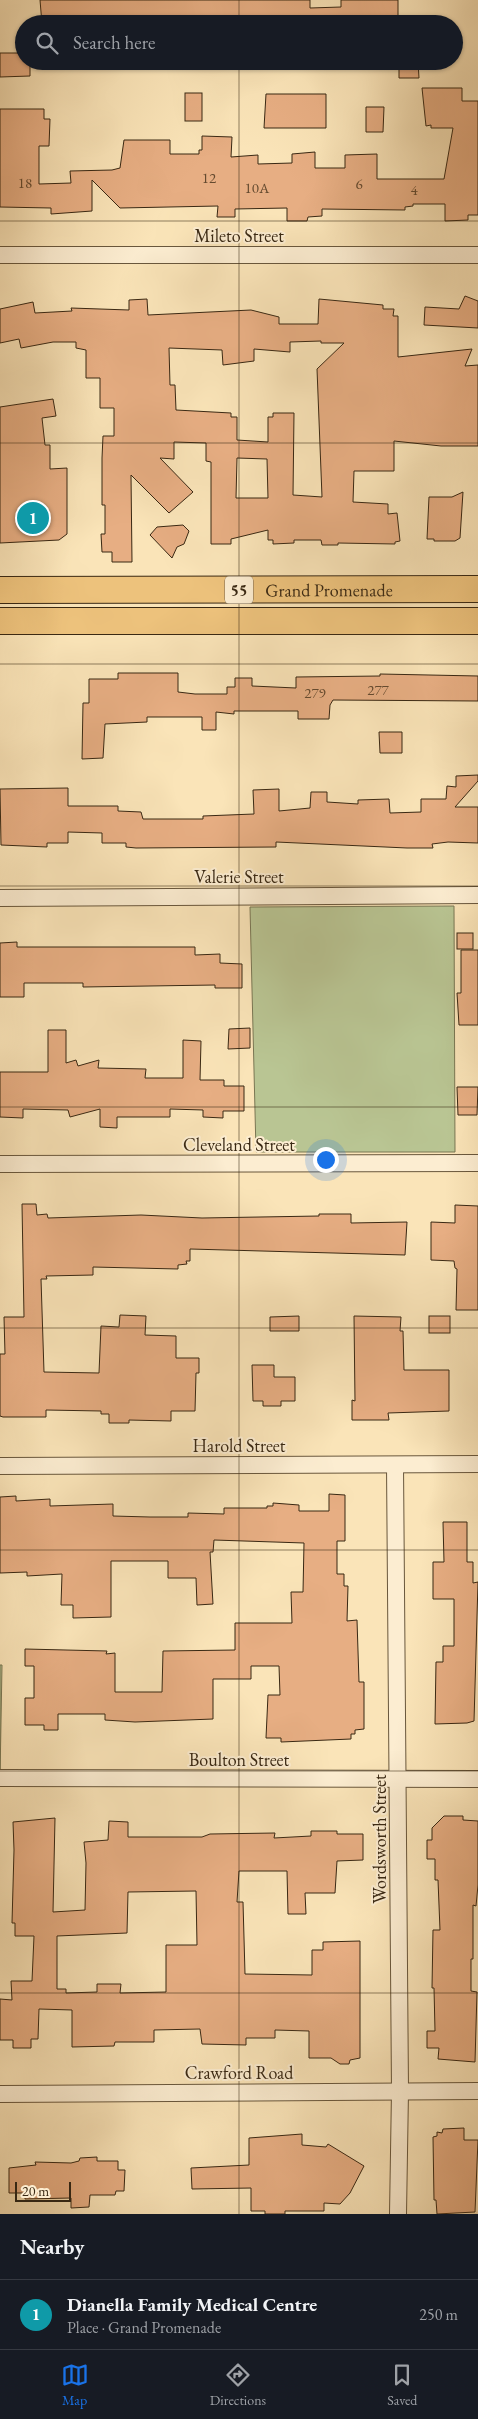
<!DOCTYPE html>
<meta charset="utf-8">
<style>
:root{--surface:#171b24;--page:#242831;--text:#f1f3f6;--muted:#9ea1a6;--line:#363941;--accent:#1a73e8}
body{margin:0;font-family:"EB Garamond",serif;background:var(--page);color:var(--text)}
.scale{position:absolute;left:15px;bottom:12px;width:56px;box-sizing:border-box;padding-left:5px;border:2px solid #392813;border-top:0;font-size:14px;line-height:18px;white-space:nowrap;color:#392813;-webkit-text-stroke:4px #fcedd1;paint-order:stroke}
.you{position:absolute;left:325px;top:1159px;width:18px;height:18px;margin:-12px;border:4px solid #fff;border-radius:50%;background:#1a73e8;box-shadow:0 0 0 8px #1a73e833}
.badge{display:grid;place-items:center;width:32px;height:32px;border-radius:50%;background:var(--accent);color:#fff;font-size:16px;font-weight:700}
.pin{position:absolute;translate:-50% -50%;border:2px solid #fff;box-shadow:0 1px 5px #0006}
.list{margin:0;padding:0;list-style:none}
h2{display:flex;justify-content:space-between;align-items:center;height:65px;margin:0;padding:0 20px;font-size:21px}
h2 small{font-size:16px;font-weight:400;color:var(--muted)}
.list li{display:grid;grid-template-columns:32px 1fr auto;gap:15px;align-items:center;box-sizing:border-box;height:70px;padding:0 20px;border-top:1px solid var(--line)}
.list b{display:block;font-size:19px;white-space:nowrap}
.list p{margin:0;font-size:16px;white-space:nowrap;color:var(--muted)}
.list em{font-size:16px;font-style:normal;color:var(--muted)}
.icon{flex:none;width:28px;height:28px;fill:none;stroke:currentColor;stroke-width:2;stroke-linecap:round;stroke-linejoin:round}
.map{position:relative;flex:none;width:478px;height:2214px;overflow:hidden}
.search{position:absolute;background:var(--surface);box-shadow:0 1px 4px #0004;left:15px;right:15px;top:15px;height:55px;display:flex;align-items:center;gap:12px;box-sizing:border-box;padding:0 18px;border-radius:28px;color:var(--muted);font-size:19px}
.sheet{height:135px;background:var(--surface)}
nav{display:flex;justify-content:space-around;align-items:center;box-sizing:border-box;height:70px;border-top:1px solid var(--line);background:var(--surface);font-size:14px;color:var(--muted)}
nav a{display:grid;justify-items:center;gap:2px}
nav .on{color:var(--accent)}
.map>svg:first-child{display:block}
</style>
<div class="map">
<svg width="478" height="2214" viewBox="0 0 478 2214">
<rect width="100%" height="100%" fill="#fae4b8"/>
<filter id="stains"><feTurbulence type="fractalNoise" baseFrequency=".004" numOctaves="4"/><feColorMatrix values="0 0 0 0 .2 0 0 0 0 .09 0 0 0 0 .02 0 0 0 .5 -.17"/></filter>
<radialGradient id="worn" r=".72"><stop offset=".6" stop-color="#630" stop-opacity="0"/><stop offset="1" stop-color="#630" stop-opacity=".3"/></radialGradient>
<g fill="#b9c593" stroke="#797653">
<polygon points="454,906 455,1152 256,1152 250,907"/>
<polygon points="0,1665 2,1665 0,1778"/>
</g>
<g fill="#e7ae83" stroke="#392813" fill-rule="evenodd">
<polygon points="40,0 310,0 310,8 341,7 341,0 398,0 398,24 42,24"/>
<polygon points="0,53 24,53 24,61 30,61 30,76 0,77"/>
<polygon points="399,61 418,61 419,78 399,78"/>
<polygon points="422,88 462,88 462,101 478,101 478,215 468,215 468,220 445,221 445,204 413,204 413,206 405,207 405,210 322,209 322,216 308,217 307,221 287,221 287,208 235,209 235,217 217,217 218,206 120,208 92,180 92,211 51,214 51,208 0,207 0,109 44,109 44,119 50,119 49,146 39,146 39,184 71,183 70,171 112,170 120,168 124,140 170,140 170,154 199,154 199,150 202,150 202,136 232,137 231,157 258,155 258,164 292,163 292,154 315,152 315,168 345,168 345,155 377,154 377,179 444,179 453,128 431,128 431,125 426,126"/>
<rect x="185" y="93" width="17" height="28"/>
<polygon points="266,94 326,94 326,128 264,128"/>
<polygon points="366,107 384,107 383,132 366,132"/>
<polygon points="465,296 478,301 478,328 424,325 425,307 459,309"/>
<path d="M147 299 148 315 251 310 279 317V324H318L319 299 383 305V309H394L393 316H398V357L472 349 465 366 478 365V446H441L394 441V471H354L353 502 388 504V514L397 513 400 541 395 542V544L338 543V545H322L321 540H294V543L273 544V540H268V530L231 539V544H211V462L206 461V443L174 442V459L160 458 193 492 169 513 131 475 132 562H112V552H102L101 534H105V505H102V458L103 436H114V408H100V378H86V350L76 348V342H53L21 348 19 339 0 343V309L33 302 35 313 72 311 71 308 129 310V300ZM321 341V343H344L317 369 322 497 293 495 294 413H273V417H268V442L237 440V417H231V413L176 410 175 385H170L169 348 222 350 223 365 254 361V349L290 352V342ZM237 458 267 459 268 498H236Z"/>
<polygon points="53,399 56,416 42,418 45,445 50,445 50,469 67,468 67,534 59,540 0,543 0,407"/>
<polygon points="463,492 460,538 455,541 434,541 434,539 427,539 429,497 452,497"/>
<polygon points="183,525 189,531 184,544 177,547 172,558 150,535 157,527"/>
<polygon points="118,673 178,673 178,692 195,694 227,694 227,687 235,687 235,678 252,678 252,686 296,688 296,677 380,676 380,674 478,676 478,701 333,700 330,705 329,719 298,719 298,711 234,711 234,714 216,712 216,730 202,730 202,717 147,717 147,722 105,724 103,758 82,759 83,703 89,703 89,679 118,679"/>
<polygon points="379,732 402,732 402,753 380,753"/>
<polygon points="478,775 478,781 455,807 478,807 478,843 448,842 432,844 433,848 407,848 276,842 276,847 136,848 126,847 126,843 102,843 102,833 68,832 68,843 47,843 47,847 1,845 0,789 68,788 68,806 118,806 118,811 141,812 143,819 203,819 203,816 254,814 253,790 279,789 279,811 310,808 311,792 327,792 327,802 358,804 358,800 389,799 390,813 421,812 421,799 446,799 447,786 456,787 456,776"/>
<rect x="457" y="933" width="16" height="16"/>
<polygon points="17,942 17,947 195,947 195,955 220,954 220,963 242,964 242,988 215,988 215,985 83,987 83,983 24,983 24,997 0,997 0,943"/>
<polygon points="461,950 478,950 478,1025 459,1025 457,993 461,993"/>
<polygon points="250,1028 250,1048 228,1049 229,1029"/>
<polygon points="48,1030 66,1030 66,1063 76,1060 78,1066 99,1060 98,1068 146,1069 145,1078 183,1078 183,1040 201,1041 200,1080 224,1080 224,1086 244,1086 244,1111 223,1111 223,1118 203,1117 203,1110 170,1109 170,1117 117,1117 117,1128 100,1127 100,1109 70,1117 68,1110 23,1109 23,1118 0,1117 0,1072 48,1072"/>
<polygon points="457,1087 478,1087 477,1115 458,1115"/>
<polygon points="22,1204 36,1204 37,1215 47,1214 48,1218 141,1215 202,1218 319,1216 319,1214 351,1214 351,1223 407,1222 405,1255 190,1249 190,1261 186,1261 187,1264 178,1265 178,1269 93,1267 93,1275 46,1276 47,1279 41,1279 44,1372 99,1373 101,1326 119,1327 120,1315 146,1316 145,1335 176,1336 176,1358 199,1358 199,1373 196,1373 195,1411 171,1411 171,1421 129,1420 129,1423 109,1423 109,1414 101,1414 101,1411 46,1410 46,1417 3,1417 0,1416 0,1354 5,1354 4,1317 24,1317"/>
<polygon points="455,1205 478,1206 478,1310 456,1310 457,1269 455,1268 454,1261 431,1260 431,1222 455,1223"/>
<polygon points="299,1316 299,1331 270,1331 270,1317"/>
<polygon points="354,1316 401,1317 400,1331 403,1331 404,1370 449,1370 449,1411 388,1413 389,1420 352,1420 352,1400 355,1401"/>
<rect x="429" y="1316" width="21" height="17"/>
<polygon points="252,1365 274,1365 274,1377 295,1377 295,1401 281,1401 281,1406 263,1406 263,1401 253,1401"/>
<polygon points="329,1494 345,1495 345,1541 337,1541 337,1574 344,1574 344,1586 348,1586 347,1621 357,1620 359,1682 364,1682 364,1729 355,1730 355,1734 351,1734 351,1739 281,1742 281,1738 266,1738 268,1695 280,1695 279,1666 251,1666 251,1679 213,1679 213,1719 135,1722 105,1720 105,1714 58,1714 58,1730 44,1730 44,1725 25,1725 25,1698 34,1698 34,1666 25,1666 25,1649 107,1651 106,1654 115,1653 115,1692 162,1692 163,1651 235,1650 235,1623 292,1623 291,1592 303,1592 304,1543 214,1540 213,1552 210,1552 213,1604 197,1605 196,1578 168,1578 168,1561 111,1561 111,1617 73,1618 73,1605 61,1605 62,1574 27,1576 27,1572 0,1573 0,1497 16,1496 16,1501 50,1499 50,1506 113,1504 113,1516 150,1517 188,1517 188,1513 224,1514 224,1508 267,1508 267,1506 273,1506 273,1503 299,1505 299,1511 329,1511"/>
<polygon points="443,1522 467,1522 467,1562 473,1562 473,1583 478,1582 474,1721 467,1723 435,1724 436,1662 443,1662 443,1646 454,1646 454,1599 433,1599 433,1562 444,1562"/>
<polygon points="444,1816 463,1816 463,1820 478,1821 478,1885 476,1906 473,1905 473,1959 471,1959 471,1991 477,1992 475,2062 438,2059 439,2048 427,2048 427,2031 435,2031 434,1988 432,1988 433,1930 440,1930 438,1880 435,1880 435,1859 427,1859 427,1840 432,1840 432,1828"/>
<path d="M55 1818 53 1912 85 1910 86 1863 84 1842 108 1840 109 1821 128 1822V1837H202L210 1834 275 1833 274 1838 311 1836V1831H337V1834H363V1860L337 1861 335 1893H305L306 1914H288L287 1871H239L237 1902H243L245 1974 312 1975V1950H323V1942L360 1941V2058L350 2060 349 2064H340L331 2058H309V2031L275 2030V2038H246V2045L202 2044 200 2029 154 2030V2042H115L114 2046 72 2047V2010L39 2009 38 2039H31V2048H13V2040H0V1999L12 2000 11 1981H32L34 1936H15V1923H12L14 1850 13 1822ZM196 1891 197 1945H166V1992L120 1993 121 1984H97V1992L66 1993V1989H57V1936L127 1933 128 1892Z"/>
<polygon points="464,2128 464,2140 478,2140 475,2212 437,2214 436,2200 434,2200 433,2137 437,2136 437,2132 442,2133 443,2129"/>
<polygon points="302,2134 302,2145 326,2147 328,2144 364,2166 350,2193 340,2204 324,2203 324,2211 285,2211 285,2214 265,2214 265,2211 251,2211 251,2188 192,2189 191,2168 249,2165 249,2138"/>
<polygon points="97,2157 97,2161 118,2161 118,2170 125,2170 124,2191 116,2191 115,2195 90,2195 89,2207 71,2208 71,2198 25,2199 25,2193 9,2193 9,2168 36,2165 35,2162 71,2163 79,2161 80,2158"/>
</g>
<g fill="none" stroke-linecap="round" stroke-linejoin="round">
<defs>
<g id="minor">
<polyline points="0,255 478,255"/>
<polyline points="0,898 478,895"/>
<polyline points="0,1164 478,1163"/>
<polyline points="395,1465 400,2091 398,2214"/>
<polyline points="0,1466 478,1464"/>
<polyline points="0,1778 478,1779"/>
<polyline points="0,2094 478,2091"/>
</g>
<g id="primary">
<path id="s1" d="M0 590 478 589"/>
<polyline points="0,621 478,621"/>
</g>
</defs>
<use href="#minor" stroke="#69573c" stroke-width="18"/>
<use href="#primary" stroke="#392813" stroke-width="28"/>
<use href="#minor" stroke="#fcedd1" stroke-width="16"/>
<use href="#primary" stroke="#edc27c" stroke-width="26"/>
</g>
<path fill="none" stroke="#392813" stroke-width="1" stroke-opacity="0.55" d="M239 0V24M239 61V2214M0 221H478M0 443H478M0 664H478M0 886H478M0 1107H478M0 1328H478M0 1550H478M0 1771H478M0 1993H478"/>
<g text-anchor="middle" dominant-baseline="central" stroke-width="4" stroke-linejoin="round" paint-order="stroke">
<g font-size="15" fill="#644a2f">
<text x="209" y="177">12</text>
<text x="25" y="182">18</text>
<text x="359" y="183">6</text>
<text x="257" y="187">10A</text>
<text x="414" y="189">4</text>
<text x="378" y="689">277</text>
<text x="315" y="692">279</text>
</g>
<rect fill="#fcedd1" stroke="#74634c" stroke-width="1" x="225" y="576.5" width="28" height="27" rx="4"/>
<g font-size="16" font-weight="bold" fill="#392813">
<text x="239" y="590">55</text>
</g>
<g font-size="18" fill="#392813" stroke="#fcedd1">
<text x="239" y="235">Mileto Street</text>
<text stroke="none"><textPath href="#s1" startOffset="329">Grand Promenade</textPath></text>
<text x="239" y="876">Valerie Street</text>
<text x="239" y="1144">Cleveland Street</text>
<text x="239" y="1445">Harold Street</text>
<text x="239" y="1759">Boulton Street</text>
<text transform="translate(379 1839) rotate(-90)">Wordsworth Street</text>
<text x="239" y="2072">Crawford Road</text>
</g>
</g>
<rect width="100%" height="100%" filter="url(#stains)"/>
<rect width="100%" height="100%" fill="url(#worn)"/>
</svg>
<div class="scale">20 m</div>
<div class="you"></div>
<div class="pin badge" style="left:33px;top:518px;background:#0f9aa8">1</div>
<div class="search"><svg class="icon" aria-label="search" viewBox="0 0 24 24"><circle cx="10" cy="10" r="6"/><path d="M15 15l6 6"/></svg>Search here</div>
</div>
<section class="sheet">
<h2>Nearby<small></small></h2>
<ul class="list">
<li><span class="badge" style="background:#0f9aa8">1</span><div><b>Dianella Family Medical Centre</b><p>Place · Grand Promenade</p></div><em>250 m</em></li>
</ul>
</section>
<nav>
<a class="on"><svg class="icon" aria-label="map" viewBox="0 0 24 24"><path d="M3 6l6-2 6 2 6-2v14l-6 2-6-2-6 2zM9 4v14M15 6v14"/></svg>Map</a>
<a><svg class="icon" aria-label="directions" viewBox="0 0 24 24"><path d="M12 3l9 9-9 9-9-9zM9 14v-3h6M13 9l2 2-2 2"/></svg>Directions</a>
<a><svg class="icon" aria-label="saved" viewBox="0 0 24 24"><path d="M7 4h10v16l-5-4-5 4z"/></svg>Saved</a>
</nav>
